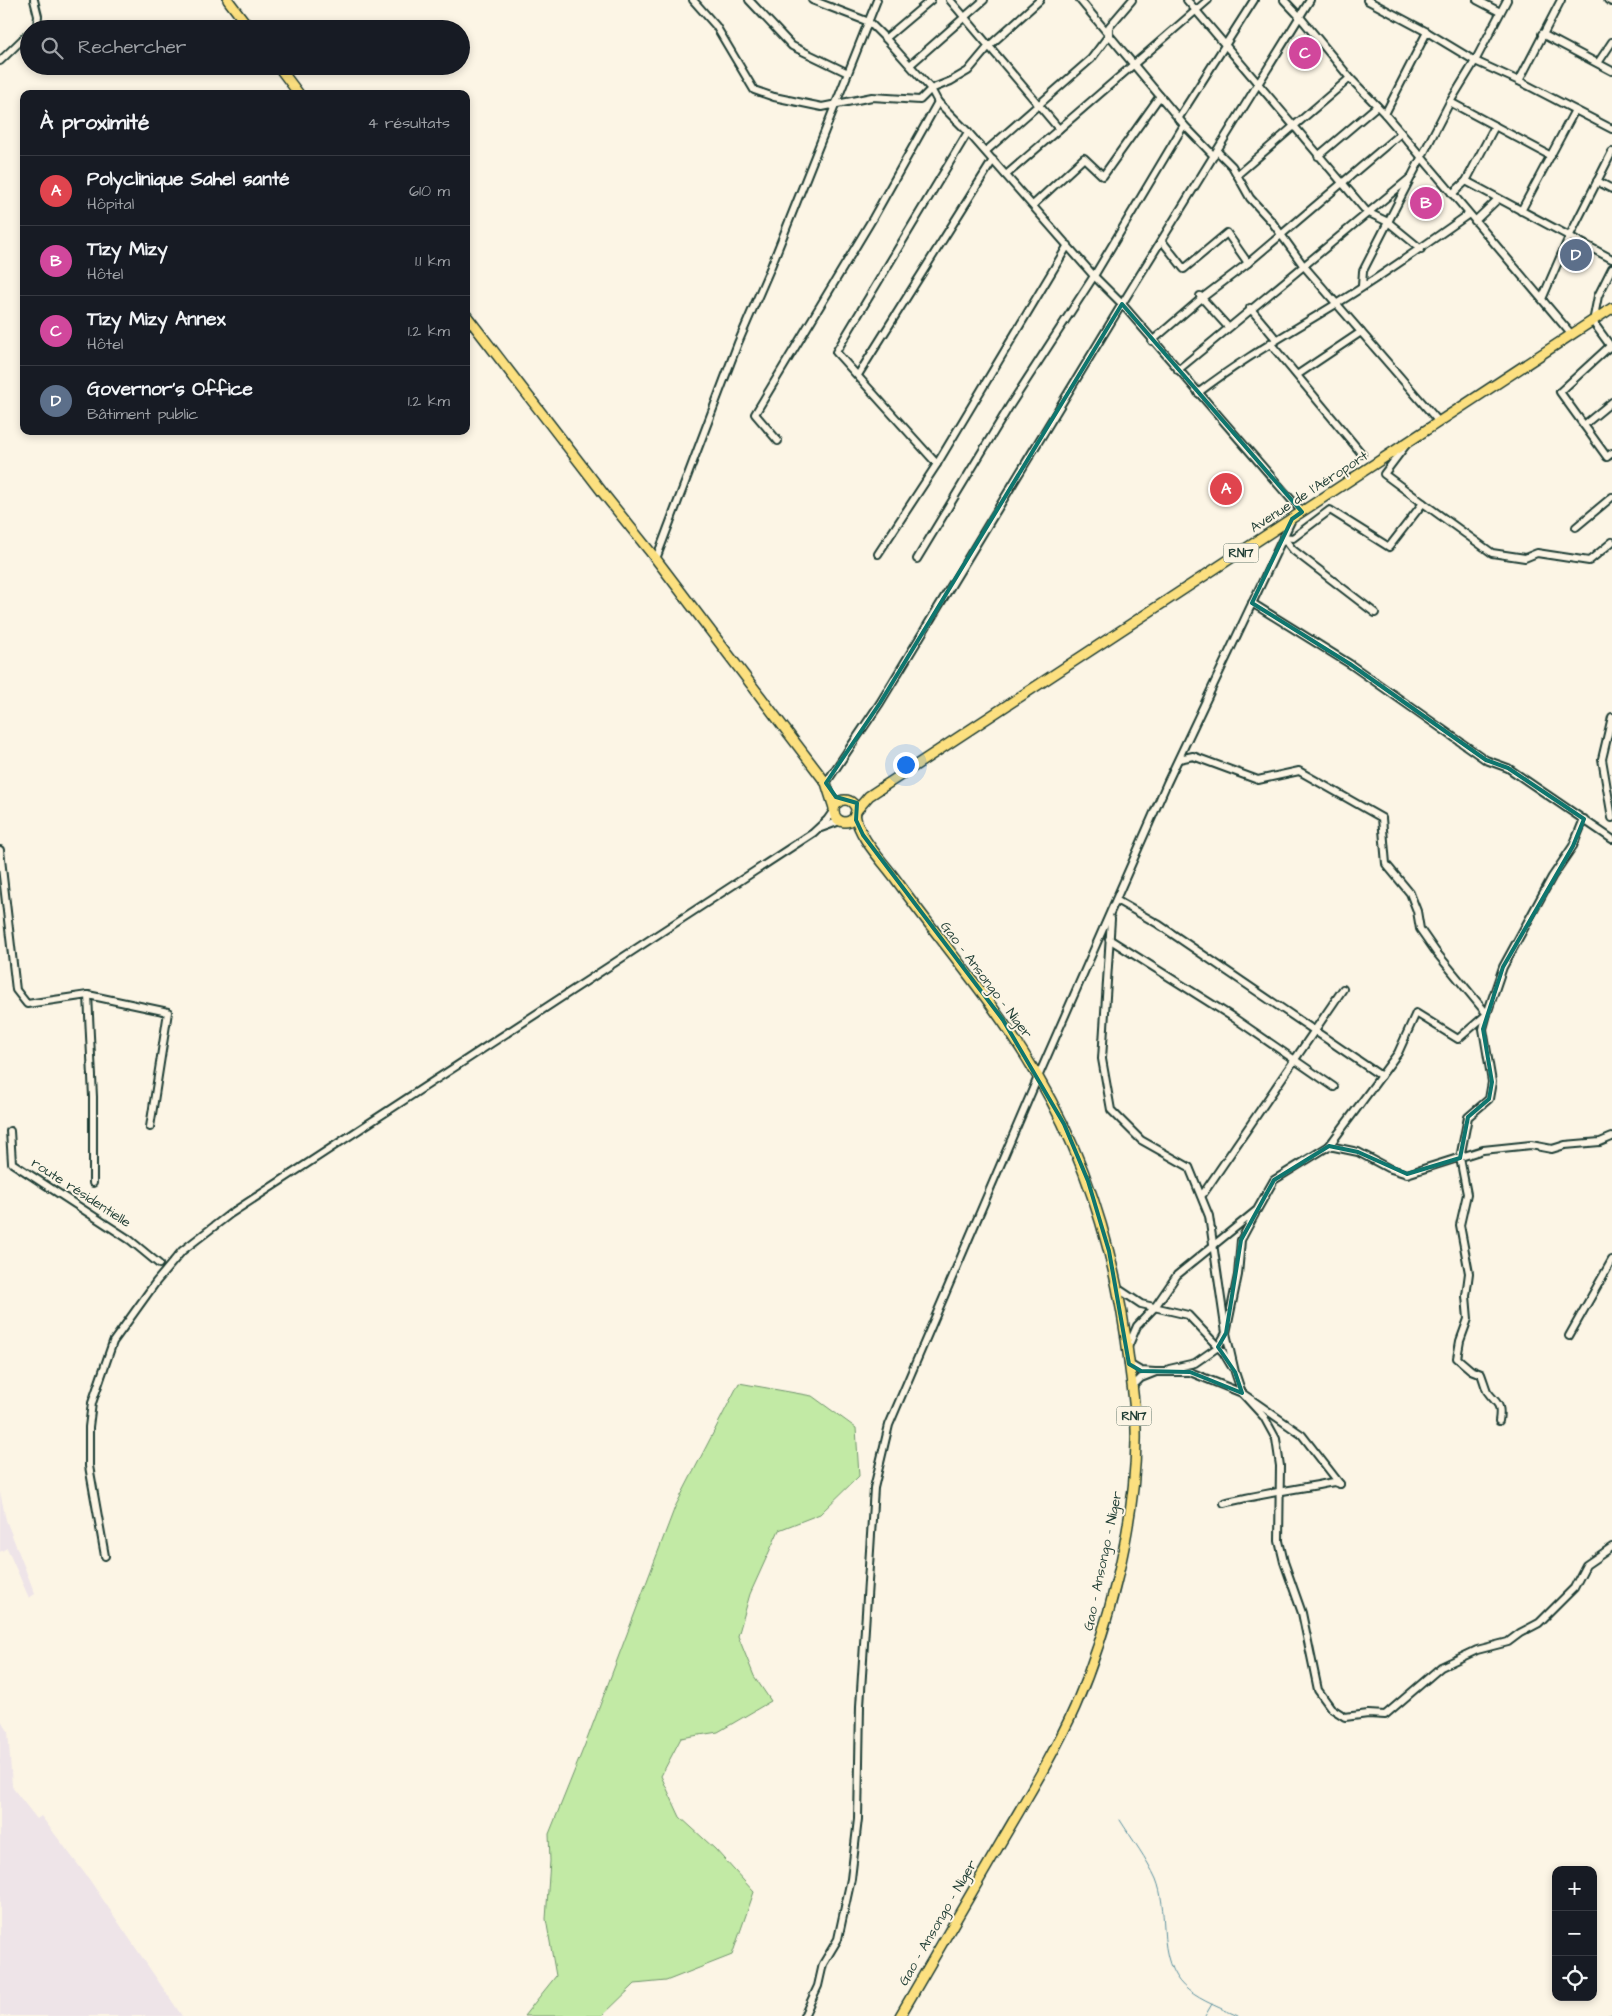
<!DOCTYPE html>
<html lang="fr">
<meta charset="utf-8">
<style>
:root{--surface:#171b24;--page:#20242c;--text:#f1f3f6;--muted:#9ea1a6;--line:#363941;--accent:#db2777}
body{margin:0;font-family:"Architects Daughter",sans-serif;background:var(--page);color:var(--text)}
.controls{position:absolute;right:15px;bottom:15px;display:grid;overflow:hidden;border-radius:10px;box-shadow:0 2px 8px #0003}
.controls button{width:45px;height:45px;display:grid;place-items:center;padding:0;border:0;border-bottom:1px solid var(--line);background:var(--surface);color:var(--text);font:25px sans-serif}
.you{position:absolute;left:905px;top:764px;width:18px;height:18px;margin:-12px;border:4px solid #fff;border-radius:50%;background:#1a73e8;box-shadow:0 0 0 8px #1a73e833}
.badge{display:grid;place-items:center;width:32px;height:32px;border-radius:50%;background:var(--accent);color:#fff;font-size:16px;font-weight:700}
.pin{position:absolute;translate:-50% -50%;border:2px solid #fff;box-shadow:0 1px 5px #0006}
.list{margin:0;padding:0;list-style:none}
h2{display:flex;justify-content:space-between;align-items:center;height:65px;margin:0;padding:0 20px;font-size:21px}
h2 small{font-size:16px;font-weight:400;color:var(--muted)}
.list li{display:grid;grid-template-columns:32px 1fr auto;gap:15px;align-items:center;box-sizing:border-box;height:70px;padding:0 20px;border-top:1px solid var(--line)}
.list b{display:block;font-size:19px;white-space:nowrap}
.list p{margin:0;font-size:16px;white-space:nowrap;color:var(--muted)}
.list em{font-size:16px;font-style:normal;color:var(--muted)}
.icon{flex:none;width:28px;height:28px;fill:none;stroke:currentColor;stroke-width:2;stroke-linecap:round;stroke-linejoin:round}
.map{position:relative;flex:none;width:1612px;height:2016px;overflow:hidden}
.search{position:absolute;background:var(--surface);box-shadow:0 2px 8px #0003;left:20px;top:20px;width:450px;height:55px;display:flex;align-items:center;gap:12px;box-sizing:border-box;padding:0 18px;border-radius:28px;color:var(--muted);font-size:19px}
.panel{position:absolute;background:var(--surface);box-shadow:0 2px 8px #0003;left:20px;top:90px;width:450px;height:345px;border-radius:10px}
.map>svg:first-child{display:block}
</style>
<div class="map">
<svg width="1612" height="2016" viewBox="0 0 1612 2016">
<rect width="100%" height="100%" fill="#fcf5e5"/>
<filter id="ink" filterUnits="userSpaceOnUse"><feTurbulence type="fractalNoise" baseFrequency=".02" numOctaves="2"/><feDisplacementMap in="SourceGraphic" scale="10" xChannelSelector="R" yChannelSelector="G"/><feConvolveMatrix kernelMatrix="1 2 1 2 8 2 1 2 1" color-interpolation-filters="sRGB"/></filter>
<g filter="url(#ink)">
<g fill="#eee4e8">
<polygon points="0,1492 6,1520 35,1594 29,1598 7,1548 0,1552"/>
<polygon points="0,1719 8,1731 12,1785 15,1791 37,1819 41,1816 89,1879 182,2016 0,2016"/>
</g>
<polygon fill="#c2eaa5" stroke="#70946c" points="739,1383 812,1396 856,1428 859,1476 820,1514 779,1530 750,1594 738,1636 754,1676 771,1701 718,1732 681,1738 661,1776 680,1817 715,1849 754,1892 732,1955 666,1981 635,1984 602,2016 524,2016 556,1976 546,1919 550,1861 549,1834 588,1737 675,1507"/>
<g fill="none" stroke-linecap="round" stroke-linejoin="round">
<g stroke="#5c919f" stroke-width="1">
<path d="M1120 1820C1132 1839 1147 1859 1156 1879 1162 1894 1163 1912 1164 1928 1167 1987 1188 1994 1238 2016"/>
<polyline points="1205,2016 1212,2004"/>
<polyline points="1604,2016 1612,2014"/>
</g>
<defs>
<g id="minor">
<polyline points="693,0 716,26 754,90 774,97 822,107 872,97 920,100 931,89 951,81 968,71 989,46 1040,0"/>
<polyline points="749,0 792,46 848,73"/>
<polyline points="812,0 869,22 888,41 931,89 938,102 968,132 1094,276 1122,304 1302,512"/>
<polyline points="950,0 1059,129"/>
<polyline points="1080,0 1184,125 1214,156"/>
<polyline points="1187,0 1367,212 1388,222 1421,249"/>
<polyline points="1284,0 1300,17 1350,78 1385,114 1572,335"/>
<polyline points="1367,0 1427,32 1475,61 1519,81 1612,129"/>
<polyline points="1477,0 1500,12"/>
<polyline points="1608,0 1612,2"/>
<polyline points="34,29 37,26 38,16 34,0"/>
<polyline points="1542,34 1612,71"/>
<polyline points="886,38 931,0"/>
<polyline points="0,61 29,33"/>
<polyline points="1598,63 1612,42"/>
<polyline points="910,65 984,0"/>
<polyline points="1519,81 1561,0"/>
<polyline points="1450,102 1551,156"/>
<polyline points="1385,114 1427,32"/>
<polyline points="1178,119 1254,0"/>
<polyline points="986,151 1091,59 1109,35 1109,27 1132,0"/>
<polyline points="1217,151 1232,166 1250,198 1272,222 1303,265 1439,422"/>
<polyline points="1318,156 1377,106"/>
<polyline points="1006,175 1208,0"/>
<polyline points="1237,175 1350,78"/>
<polyline points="1466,181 1612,259"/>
<polyline points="1597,181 1612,189"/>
<polyline points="1452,194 1466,181 1495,126"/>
<polyline points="1033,205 1084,158 1103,176 1160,96"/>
<polyline points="1521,211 1575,110"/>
<polyline points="1475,221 1498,199"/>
<polyline points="1162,241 1184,269 1227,233 1248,263 1401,133"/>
<polyline points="1612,268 1598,296 1593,322 1612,348"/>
<polyline points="1362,286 1363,271 1388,222 1450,102 1475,61 1507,0"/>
<polyline points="1200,296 1228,327"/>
<polyline points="1542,299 1569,237 1612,152"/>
<polyline points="1250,308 1276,339"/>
<polyline points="1152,341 1202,298 1248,263"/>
<polyline points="1270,343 1362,454"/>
<polyline points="1610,346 1560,392 1607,457 1612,453"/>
<polyline points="1178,370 1410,178"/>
<polyline points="858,375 993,160"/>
<polyline points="1297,375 1361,332"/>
<path d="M1198 393C1242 359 1289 333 1336 304 1382 276 1425 245 1469 214"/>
<polyline points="1584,425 1612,402"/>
<polyline points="778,441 755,414 873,218 938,102"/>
<polyline points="1406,445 1384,474 1423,503"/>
<polyline points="937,464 836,352 968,132"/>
<polyline points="1576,527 1612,497"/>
<polyline points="1283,537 1293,538 1330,510 1389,547 1423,503 1492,553 1525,558 1537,553 1589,561 1612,542"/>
<polyline points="1283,537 1293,550 1375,613"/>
<polyline points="878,554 937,464 1068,245"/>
<polyline points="656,559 738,343 770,269 877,0"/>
<polyline points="917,559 1009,407 1094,276 1184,125"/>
<polyline points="1252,603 1350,664 1486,760 1508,768 1612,839"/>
<polyline points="1612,717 1602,759 1612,818"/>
<path d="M1179 759 1193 756 1258 780 1299 771 1382 818 1386 864 1410 893 1417 911 1420 929 1436 952 1487 1014 1483 1029 1492 1082 1489 1099 1468 1117 1460 1158 1467 1194 1460 1225 1469 1273 1466 1296 1468 1319 1460 1341 1457 1358 1471 1370 1481 1374C1483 1379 1485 1386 1487 1391 1496 1404 1502 1402 1499 1421"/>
<polyline points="826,783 880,703 1122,304 1310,0"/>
<polyline points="821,828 840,821"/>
<polyline points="0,850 16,990 27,1004 88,995 93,1097 93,1183"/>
<polyline points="1116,900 1158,924 1381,1076"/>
<polyline points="1111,919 1102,1059 1111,1110 1141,1140 1189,1167 1209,1216 1226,1333 1235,1372 1242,1393 1264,1417 1276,1439 1280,1466 1279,1541 1284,1562 1302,1613 1318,1690 1331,1708 1345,1717 1368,1714 1385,1715 1441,1667 1477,1650 1508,1642 1520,1633 1539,1623 1574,1588 1586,1565 1612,1547"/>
<polyline points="1109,939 1234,1018 1334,1087"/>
<polyline points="88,995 168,1012 150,1127"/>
<polyline points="10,1131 12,1163 130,1240 159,1264"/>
<polyline points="1329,1146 1398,1053 1416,1013 1458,1039 1487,1014 1503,967 1552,877 1573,846 1584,819"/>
<polyline points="1203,1194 1343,989"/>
<polyline points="1117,1288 1141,1304 1188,1315 1223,1352 1232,1367"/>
<polyline points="1569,1336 1612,1260"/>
<polyline points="1128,1347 1137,1326 1155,1307 1177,1275 1257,1210 1274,1180 1329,1146 1358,1152 1388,1168 1407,1174 1483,1150 1531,1145 1552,1149 1565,1145 1600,1142 1612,1137"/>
<polyline points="1129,1364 1141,1371 1155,1372"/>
<polyline points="1169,1369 1195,1363 1218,1347 1226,1333 1238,1275 1241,1240 1255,1214"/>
<polyline points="1132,1387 1141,1378 1156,1372 1190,1372 1242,1393 1302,1435 1340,1484"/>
<path d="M1224 1503C1259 1494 1298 1489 1334 1482L1340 1484"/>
<polyline points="105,1556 89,1466 89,1427 92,1403 113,1342 156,1282 182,1251 230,1214 813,833 827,820 834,810"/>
<polyline points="804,2016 818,1986 823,1964 838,1939 851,1879 858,1819 860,1706 874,1488 889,1425 1038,1077 1167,783 1292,519"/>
</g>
<g id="major">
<polyline points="228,0 250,29"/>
<polyline points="278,66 299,94"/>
<polyline points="466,315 603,493 656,559 826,783 834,808"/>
<circle cx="845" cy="811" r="11"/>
<polyline points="856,811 869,796 1612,308"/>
<path d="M855 814C859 839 883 861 897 881 944 946 998 1007 1038 1077 1089 1164 1117 1262 1129 1361 1132 1387 1137 1415 1136 1441 1135 1525 1108 1631 1075 1707 1055 1752 1029 1794 1004 1837 970 1896 935 1956 900 2016"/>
</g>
</defs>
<use href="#minor" stroke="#1f3d34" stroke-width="10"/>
<use href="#major" stroke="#1f3d34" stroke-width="12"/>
<use href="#minor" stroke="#fcf5e5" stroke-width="6"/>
<use href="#major" stroke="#fce080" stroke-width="9"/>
</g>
</g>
<path fill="none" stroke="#0f766e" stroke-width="4" stroke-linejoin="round" d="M1122 304 1302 512 1292 519 1252 603 1350 664 1486 760 1508 768 1584 819 1573 846 1503 967 1483 1029 1492 1082 1489 1099 1468 1117 1460 1158 1407 1174 1358 1152 1329 1146 1274 1180 1241 1240 1226 1333 1218 1347 1235 1372 1242 1393 1190 1372 1141 1371 1129 1364 1109 1251 1088 1181 1064 1124 1003 1020 863 835 856 820 857 803 836 797 826 783 880 703Z"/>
<g text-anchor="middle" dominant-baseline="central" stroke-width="4" stroke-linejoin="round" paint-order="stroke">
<g fill="#fcf5e5" stroke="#617469" stroke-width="1">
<rect x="1223.5" y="543.5" width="35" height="19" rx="4"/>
<rect x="1116.5" y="1406.5" width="35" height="19" rx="4"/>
</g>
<g font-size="12" font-weight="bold" fill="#1f3d34">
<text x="1241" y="553">RN17</text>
<text x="1134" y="1416">RN17</text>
</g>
<g font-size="14" fill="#1f3d34" stroke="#fcf5e5">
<text transform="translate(1309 492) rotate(-33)">Avenue de l'Aéroport</text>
<text transform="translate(986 980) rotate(53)">Gao - Ansongo - Niger</text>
<text transform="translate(81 1193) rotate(33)">route résidentielle</text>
<text transform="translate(1103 1561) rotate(-78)">Gao - Ansongo - Niger</text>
<text transform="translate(938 1923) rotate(-60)">Gao - Ansongo - Niger</text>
</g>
</g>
</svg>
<div class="controls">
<button>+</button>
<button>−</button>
<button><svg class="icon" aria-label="locate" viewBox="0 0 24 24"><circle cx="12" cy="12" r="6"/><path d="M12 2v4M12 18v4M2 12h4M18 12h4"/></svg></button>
</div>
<div class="you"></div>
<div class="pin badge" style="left:1226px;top:489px;background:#e0444e">A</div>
<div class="pin badge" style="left:1426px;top:203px;background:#d1479c">B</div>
<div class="pin badge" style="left:1305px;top:53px;background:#d1479c">C</div>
<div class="pin badge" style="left:1576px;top:255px;background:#5c6f8a">D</div>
<div class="search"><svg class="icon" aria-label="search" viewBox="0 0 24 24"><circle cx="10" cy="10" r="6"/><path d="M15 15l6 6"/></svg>Rechercher</div>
<section class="panel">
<h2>À proximité<small>4 résultats</small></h2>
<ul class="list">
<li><span class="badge" style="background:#e0444e">A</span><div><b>Polyclinique Sahel santé</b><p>Hôpital</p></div><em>610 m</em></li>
<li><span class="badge" style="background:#d1479c">B</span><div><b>Tizy Mizy</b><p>Hôtel</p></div><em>1.1 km</em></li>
<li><span class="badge" style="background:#d1479c">C</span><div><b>Tizy Mizy Annex</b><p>Hôtel</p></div><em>1.2 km</em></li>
<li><span class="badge" style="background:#5c6f8a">D</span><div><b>Governor's Office</b><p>Bâtiment public</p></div><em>1.2 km</em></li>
</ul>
</section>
</div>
